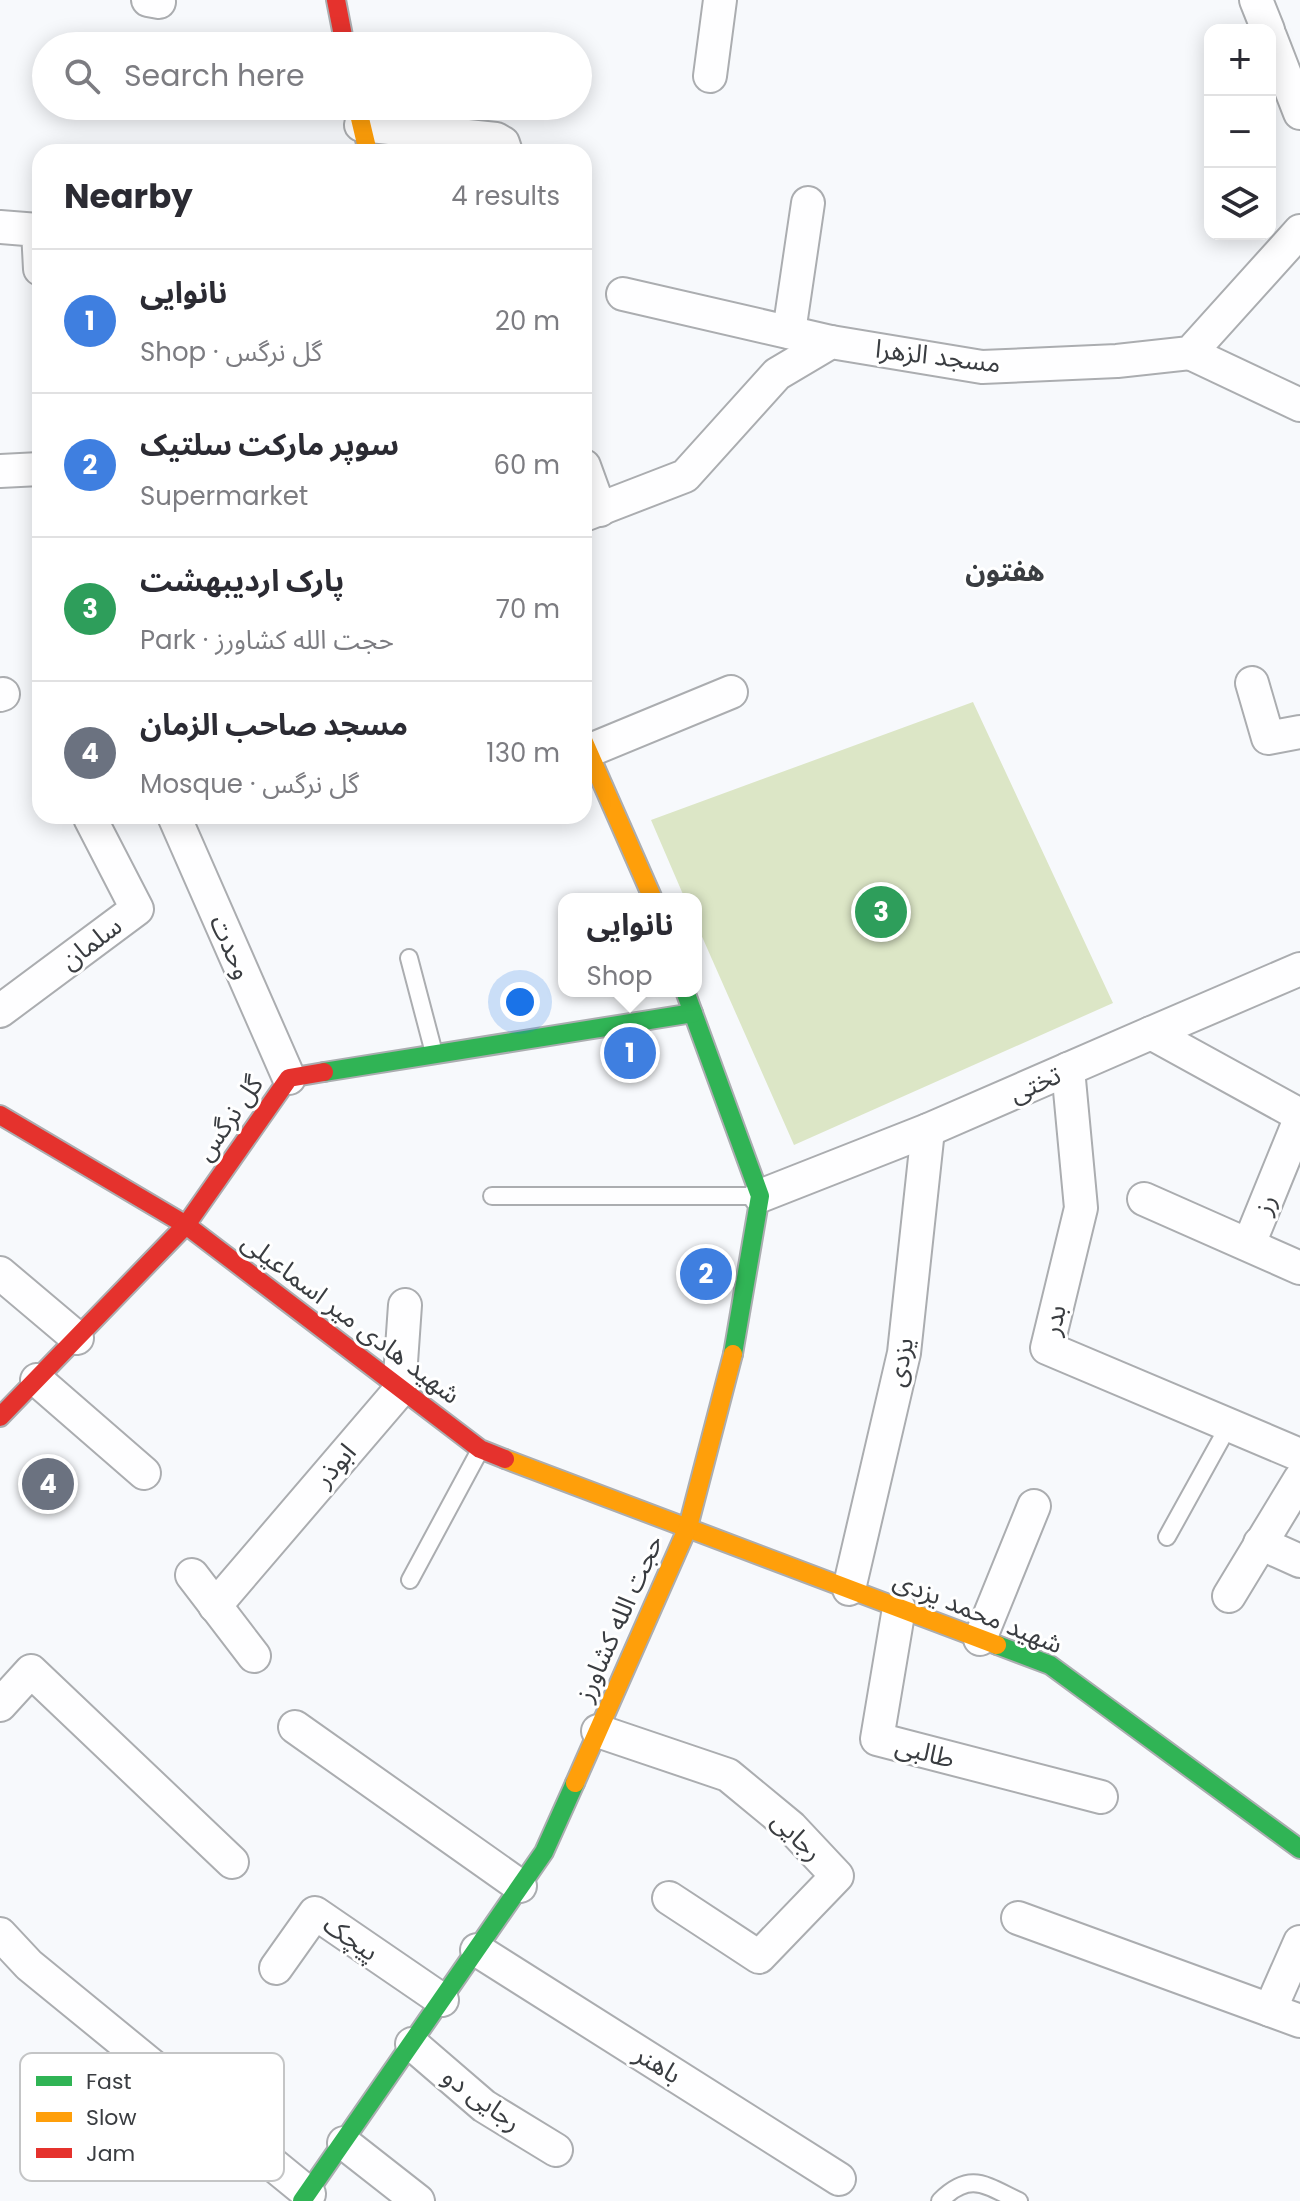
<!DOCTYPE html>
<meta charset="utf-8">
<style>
:root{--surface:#fff;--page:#f7f7f7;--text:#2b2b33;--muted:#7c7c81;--line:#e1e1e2;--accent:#7c7f82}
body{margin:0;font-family:Poppins,"Noto Sans Arabic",sans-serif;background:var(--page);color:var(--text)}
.controls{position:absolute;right:24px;top:24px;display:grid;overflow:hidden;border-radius:16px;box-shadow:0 4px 20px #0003}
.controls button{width:72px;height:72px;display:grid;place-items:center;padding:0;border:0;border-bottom:2px solid var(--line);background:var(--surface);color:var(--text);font:40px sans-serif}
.you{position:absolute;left:520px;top:1002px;width:28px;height:28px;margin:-20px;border:6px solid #fff;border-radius:50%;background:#1a73e8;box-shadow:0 0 0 12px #1a73e833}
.badge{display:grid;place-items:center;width:52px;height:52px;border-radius:50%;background:var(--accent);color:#fff;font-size:26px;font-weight:700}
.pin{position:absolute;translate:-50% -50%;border:4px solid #fff;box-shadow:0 2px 8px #0006}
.popup{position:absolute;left:558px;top:893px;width:144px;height:104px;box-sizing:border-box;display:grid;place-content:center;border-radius:16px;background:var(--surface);filter:drop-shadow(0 2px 6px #0005);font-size:26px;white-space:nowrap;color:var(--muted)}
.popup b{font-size:30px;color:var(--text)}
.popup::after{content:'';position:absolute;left:50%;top:100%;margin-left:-16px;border:16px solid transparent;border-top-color:var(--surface)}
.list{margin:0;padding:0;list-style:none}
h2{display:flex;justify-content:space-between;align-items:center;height:104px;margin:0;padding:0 32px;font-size:34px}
h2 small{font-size:26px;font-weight:400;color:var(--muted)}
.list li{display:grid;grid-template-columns:52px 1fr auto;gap:24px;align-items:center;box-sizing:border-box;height:144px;padding:0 32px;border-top:2px solid var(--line)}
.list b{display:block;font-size:30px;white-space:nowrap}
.list p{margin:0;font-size:26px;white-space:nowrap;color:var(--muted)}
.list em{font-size:26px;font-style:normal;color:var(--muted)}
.icon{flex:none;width:44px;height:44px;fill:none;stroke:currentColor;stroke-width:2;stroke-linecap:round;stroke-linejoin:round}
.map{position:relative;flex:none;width:1300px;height:2201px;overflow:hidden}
.search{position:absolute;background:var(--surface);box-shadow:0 4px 20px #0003;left:32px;top:32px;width:560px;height:88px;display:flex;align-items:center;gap:20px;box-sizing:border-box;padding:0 28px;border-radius:44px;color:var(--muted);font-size:30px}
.panel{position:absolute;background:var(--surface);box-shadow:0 4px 20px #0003;left:32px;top:144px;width:560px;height:680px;border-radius:24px}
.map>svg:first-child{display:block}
</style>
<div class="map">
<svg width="1300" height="2201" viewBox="0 0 1300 2201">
<rect width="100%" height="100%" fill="#f7f9fc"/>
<polygon fill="#dce6c6" points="973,702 1113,1003 794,1145 696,923 696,899 685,899 651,820"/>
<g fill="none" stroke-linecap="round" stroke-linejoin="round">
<defs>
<g id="lane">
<polyline points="409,958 434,1053"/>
<polyline points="492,1196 758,1196"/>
<polyline points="1167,1537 1229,1425"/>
<polyline points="410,1580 480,1450"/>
<path d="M940 2201C970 2171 985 2185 1019 2201"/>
</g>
<g id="street">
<polyline points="148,0 159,2"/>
<polyline points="1256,0 1268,30"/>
<polyline points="1270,36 1300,113"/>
<polyline points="710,76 720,0"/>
<polyline points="361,125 496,139 503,143 506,152"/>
<polyline points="0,227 38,230 40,269"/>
<polyline points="623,294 831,342"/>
<polyline points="789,332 808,203"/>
<polyline points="1190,353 1300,405"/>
<polyline points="584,466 600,510"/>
<polyline points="0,471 40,469"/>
<polyline points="584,515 685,476 777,374 831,342 982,367 1117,361 1190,353 1300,231"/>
<polyline points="1252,683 1268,738 1300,732"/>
<polyline points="0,695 3,694"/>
<polyline points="588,751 731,692"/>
<polyline points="174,816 289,1078"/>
<polyline points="0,1011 137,909 90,818 93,816"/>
<polyline points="1151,1033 1300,969"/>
<polyline points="1068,1069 1081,1208 1047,1348 1300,1455"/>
<polyline points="760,1196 928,1130 1151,1033 1300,1115"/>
<polyline points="1144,1199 1300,1268"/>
<polyline points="1249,1244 1300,1119"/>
<polyline points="0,1273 77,1338"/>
<polyline points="37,1380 144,1473"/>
<polyline points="1260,1543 1300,1561"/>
<polyline points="192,1575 254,1656"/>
<polyline points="849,1589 904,1353 928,1130"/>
<polyline points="1229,1596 1300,1479"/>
<polyline points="215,1606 399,1391 405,1305"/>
<polyline points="899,1608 877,1739 1101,1797"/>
<polyline points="980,1639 1034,1506"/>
<polyline points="0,1705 31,1671 232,1862"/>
<polyline points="295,1727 520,1886"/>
<polyline points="598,1731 728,1775 791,1827 837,1876 759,1957 669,1898"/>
<polyline points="1018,1918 1300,2021"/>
<polyline points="0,1934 29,1965 309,2194"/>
<polyline points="477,1950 839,2179"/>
<polyline points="276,1968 315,1913 442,2000"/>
<polyline points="1270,2010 1300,1942"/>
<polyline points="412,2044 484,2106 556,2150"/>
<polyline points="344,2143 418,2201"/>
</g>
<g id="fast">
<polyline points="685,991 760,1196 733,1354"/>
<polyline points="324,1072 693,1013"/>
<polyline points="997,1645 1050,1665 1300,1849"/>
<polyline points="302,2201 544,1852 575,1783"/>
</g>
<g id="slow">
<polyline points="357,106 368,152"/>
<polyline points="584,742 653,899"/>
<polyline points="505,1459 997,1645"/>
<polyline points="575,1783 688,1527 733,1354"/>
</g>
<g id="jam">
<polyline points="336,0 345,46"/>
<polyline points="0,1115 186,1225 480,1449 505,1459"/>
<polyline points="0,1417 186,1225 289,1078 324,1072"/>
</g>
</defs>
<use href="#lane" stroke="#abadb0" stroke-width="20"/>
<use href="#street" stroke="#abadb0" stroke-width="36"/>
<use href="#fast" stroke="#abadb0" stroke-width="22"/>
<use href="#slow" stroke="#abadb0" stroke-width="22"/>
<use href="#jam" stroke="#abadb0" stroke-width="22"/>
<use href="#lane" stroke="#fefeff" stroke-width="16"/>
<use href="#street" stroke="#fefeff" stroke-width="32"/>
<use href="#fast" stroke="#30b455" stroke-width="18"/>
<use href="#slow" stroke="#ff9f0a" stroke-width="18"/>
<use href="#jam" stroke="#e5322d" stroke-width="18"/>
</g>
<g text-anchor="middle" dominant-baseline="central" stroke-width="6" stroke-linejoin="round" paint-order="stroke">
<g font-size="26" fill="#3a3d41" stroke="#fff">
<text transform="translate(938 356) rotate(7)">مسجد الزهرا</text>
<text transform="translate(91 943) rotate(-37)">سلمان</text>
<text transform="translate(231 947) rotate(66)">وحدت</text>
<text transform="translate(1035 1084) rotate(-24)">تختی</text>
<text transform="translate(229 1118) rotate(-55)">گل نرگس</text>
<text transform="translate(1265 1204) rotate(-68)">رز</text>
<text transform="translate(351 1318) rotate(37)">شهید هادی میر اسماعیلی</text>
<text transform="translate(1054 1320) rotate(-77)">بدر</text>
<text transform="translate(900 1362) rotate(-79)">یزدی</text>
<text transform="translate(335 1465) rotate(-49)">ابوذر</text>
<text transform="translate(978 1612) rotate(22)">شهید محمد یزدی</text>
<text transform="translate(619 1618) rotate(-66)">حجت الله کشاورز</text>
<text transform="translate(925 1752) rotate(14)">طالبی</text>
<text transform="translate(797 1836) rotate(44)">رجایی</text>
<text transform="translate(351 1938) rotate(34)">پیچک</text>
<text transform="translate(658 2064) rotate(32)">باهنر</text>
<text transform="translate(482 2099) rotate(36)">رجایی دو</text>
</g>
<g font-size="28" font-weight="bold" fill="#3a3d41" stroke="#fff">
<text x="1005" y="571">هفتون</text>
</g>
</g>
<rect x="20" y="2053" width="264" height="128" rx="12" fill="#fff" stroke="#c4c5c6" stroke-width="2"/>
<rect x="36" y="2076" width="36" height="10" fill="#30b455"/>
<rect x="36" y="2112" width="36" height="10" fill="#ff9f0a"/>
<rect x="36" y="2148" width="36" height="10" fill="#e5322d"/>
<g font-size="22" fill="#3a3d41">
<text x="86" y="2089">Fast</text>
<text x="86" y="2125">Slow</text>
<text x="86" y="2161">Jam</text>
</g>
</svg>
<div class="controls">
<button>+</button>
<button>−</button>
<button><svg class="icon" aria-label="layers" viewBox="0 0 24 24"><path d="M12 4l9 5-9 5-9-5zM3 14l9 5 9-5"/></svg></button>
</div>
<div class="you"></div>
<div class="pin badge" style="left:630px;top:1053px;background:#3f7fe0">1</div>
<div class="popup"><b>نانوایی</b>Shop</div>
<div class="pin badge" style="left:706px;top:1274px;background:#3f7fe0">2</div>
<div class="pin badge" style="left:881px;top:912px;background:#2e9e5b">3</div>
<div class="pin badge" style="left:48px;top:1484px;background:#6b7280">4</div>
<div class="search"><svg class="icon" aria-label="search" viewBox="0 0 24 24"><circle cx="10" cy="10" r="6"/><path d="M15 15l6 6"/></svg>Search here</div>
<section class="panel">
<h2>Nearby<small>4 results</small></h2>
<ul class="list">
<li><span class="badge" style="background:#3f7fe0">1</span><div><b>نانوایی</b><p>Shop · گل نرگس</p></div><em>20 m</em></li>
<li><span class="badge" style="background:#3f7fe0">2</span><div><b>سوپر مارکت سلتیک</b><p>Supermarket</p></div><em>60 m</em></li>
<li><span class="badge" style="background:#2e9e5b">3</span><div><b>پارک اردیبهشت</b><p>Park · حجت الله کشاورز</p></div><em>70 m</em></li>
<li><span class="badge" style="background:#6b7280">4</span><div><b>مسجد صاحب الزمان</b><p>Mosque · گل نرگس</p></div><em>130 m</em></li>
</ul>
</section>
</div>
